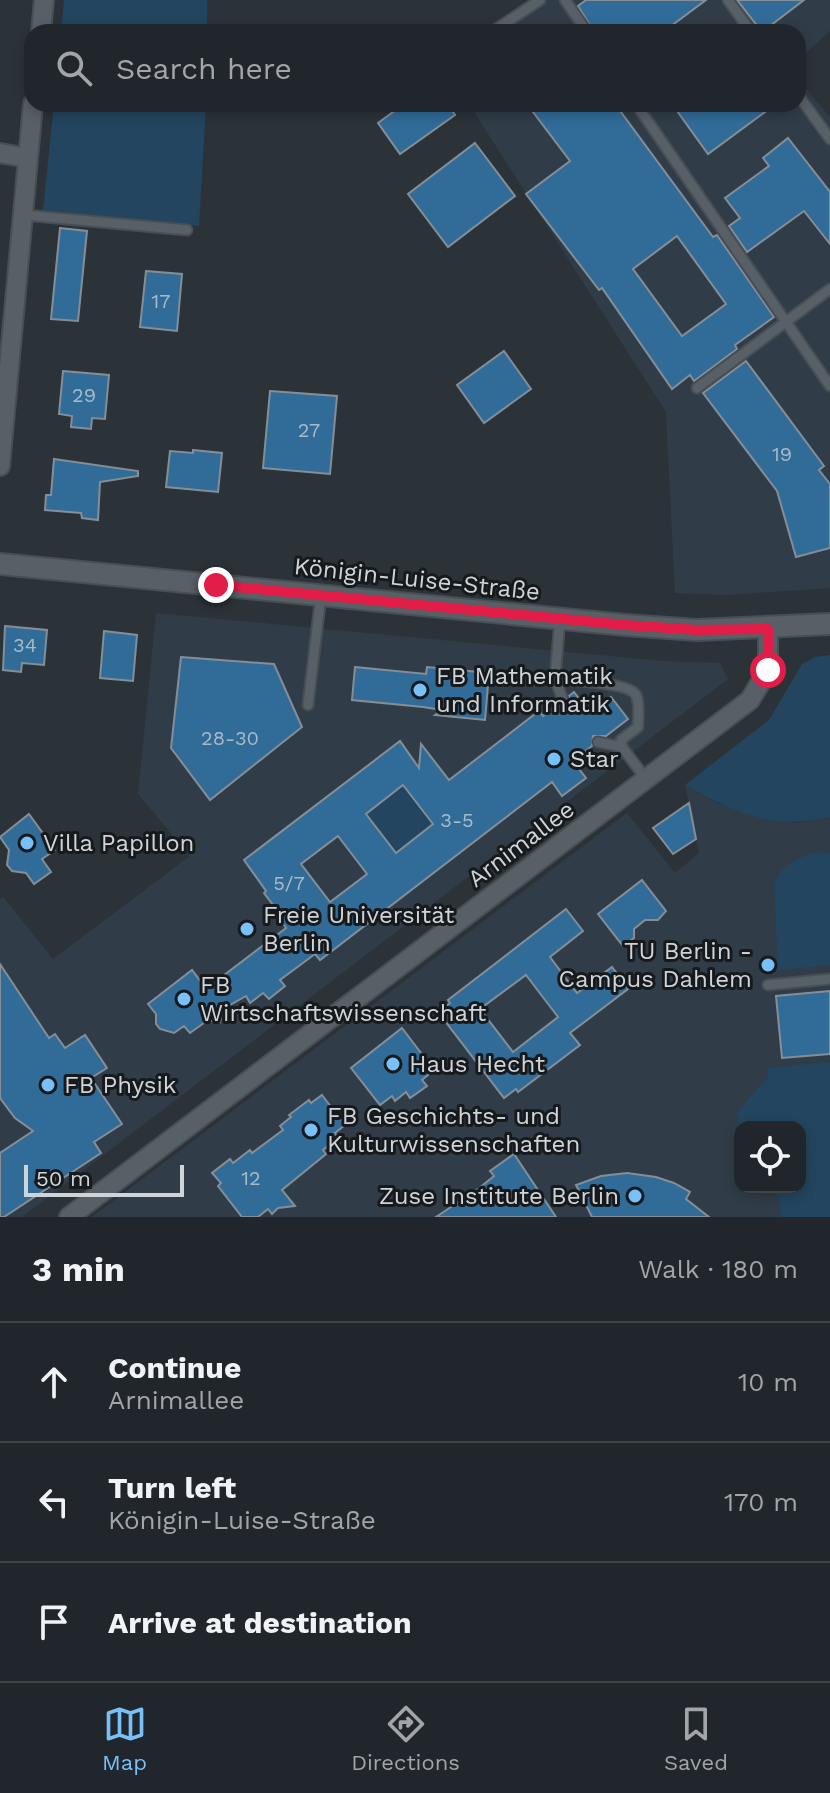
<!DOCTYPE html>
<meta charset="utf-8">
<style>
:root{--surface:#20262b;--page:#282e33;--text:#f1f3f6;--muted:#a2a5a9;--line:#3d4347;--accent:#79bff8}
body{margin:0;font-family:"Work Sans",sans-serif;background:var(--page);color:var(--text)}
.controls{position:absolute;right:24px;bottom:24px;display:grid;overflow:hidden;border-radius:16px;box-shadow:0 4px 12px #0003}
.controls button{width:72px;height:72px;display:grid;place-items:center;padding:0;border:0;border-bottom:2px solid var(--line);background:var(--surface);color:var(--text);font:40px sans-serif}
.scale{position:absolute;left:24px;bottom:20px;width:160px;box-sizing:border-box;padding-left:8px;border:4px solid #cfd4d8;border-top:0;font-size:22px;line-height:28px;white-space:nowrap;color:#cfd4d8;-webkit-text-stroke:6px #171a1d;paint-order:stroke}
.stop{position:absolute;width:24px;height:24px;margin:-18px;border:6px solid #e11d48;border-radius:50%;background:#fff}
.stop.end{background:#e11d48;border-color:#fff;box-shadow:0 2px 8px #0008}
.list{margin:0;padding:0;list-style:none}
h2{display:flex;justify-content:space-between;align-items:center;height:104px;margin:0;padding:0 32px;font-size:34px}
h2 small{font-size:26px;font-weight:400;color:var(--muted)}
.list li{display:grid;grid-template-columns:52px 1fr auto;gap:24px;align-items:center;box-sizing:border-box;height:120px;padding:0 32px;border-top:2px solid var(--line)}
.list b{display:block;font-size:30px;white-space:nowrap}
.list p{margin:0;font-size:26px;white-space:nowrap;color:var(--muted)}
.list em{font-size:26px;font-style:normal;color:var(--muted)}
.icon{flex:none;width:44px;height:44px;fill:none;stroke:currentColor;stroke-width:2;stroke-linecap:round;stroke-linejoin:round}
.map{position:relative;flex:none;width:830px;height:1217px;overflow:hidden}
.search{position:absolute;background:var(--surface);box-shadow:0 4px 12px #0003;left:24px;right:24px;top:24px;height:88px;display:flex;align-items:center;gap:20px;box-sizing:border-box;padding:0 28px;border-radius:24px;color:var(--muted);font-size:30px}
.sheet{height:464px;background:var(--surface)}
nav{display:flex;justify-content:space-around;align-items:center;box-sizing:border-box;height:112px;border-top:2px solid var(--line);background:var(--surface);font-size:22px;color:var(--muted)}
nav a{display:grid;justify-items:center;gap:4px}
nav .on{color:var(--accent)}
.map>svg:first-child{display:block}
</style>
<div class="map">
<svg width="830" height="1217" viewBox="0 0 830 1217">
<rect width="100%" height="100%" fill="#2b3339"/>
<g fill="#303d48" fill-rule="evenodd">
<polygon points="547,0 830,0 830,31 798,60 798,32 504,32"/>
<polygon points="798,79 830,117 830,588 726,595 675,593 666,412 469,104 798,104"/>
<polygon points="156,613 662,661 720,663 728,679 22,1217 0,1217 0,899 3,897 53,959 190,856 138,794"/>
<path d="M685 785 719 804 796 823 830 817V1217H92L627 813 675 873 699 853ZM740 1127H800V1187H740Z"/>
</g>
<g fill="#24455f">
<polygon points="64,0 207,0 207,32 61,32"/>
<polygon points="54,104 206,104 199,226 43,210"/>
<path d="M830 655V817C774 831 733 812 685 785L769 720 802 664 815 657Z"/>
<polygon points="403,786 433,824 396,853 366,815"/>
<path d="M817 852 830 853V965L778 970 774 885C781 864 798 858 817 852Z"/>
<polygon points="830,1062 830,1217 781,1217 779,1196 766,1187 800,1187 800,1127 740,1127 740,1170 738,1111 768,1077 768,1068"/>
</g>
<g fill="#316c99" stroke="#858e96" stroke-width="2" fill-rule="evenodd">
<polygon points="586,0 706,0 663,32 594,32 578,6"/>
<polygon points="737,0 804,0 762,32"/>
<polygon points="404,104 448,104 455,115 400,154 378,123"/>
<path d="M527 104H615L713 237 717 235 774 317 735 345 737 349 694 381 690 375 672 389 602 288 599 290 526 194 570 161ZM677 236 726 304 682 336 633 269Z"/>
<polygon points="672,104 776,104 708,154"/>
<polygon points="788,138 830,192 830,244 804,211 747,252 729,226 740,218 725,198 769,166 763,158"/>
<polygon points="475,143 515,196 448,247 408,194"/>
<polygon points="60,228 87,231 78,321 51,319"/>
<polygon points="146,271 182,274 177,331 140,327"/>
<polygon points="504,351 531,389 484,423 457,385"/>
<polygon points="746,361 824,466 819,470 830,484 830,548 796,557 777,491 703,393"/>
<polygon points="63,371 109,375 105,419 92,418 91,429 71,427 72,416 59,414"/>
<polygon points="270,391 337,396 330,474 263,468"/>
<polygon points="193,450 222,453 218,492 166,487 170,451 193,453"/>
<polygon points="54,459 138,471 138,476 100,482 98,520 82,518 81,513 45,510 46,495 51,495"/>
<polygon points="5,626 47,630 44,665 22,663 21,672 3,670"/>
<polygon points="104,631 137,635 133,681 100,678"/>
<polygon points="181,657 274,664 302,727 210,800 171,748"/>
<polygon points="355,667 426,674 427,667 489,673 485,720 435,715 442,710 423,707 352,700"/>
<path d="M574 692 590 713 611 697 628 719 606 736H593L592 746 573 761 586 778 562 796 552 782 320 960 315 954 280 980 285 986 269 999 263 993 250 1003 246 996 223 1009 220 1022 208 1020 190 1033 184 1026 174 1033 160 1029 156 1024V1014L148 1004 192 970 205 987 209 984 211 985 286 928 280 919 282 917 264 893 266 891 244 860 400 741 419 768 421 744 449 780 539 711 543 716 557 705 566 707 570 702 569 696ZM403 785 433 824 396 853 366 814ZM338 836 367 874 330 902 301 864Z"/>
<polygon points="689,803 696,839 673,854 653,828"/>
<polygon points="29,814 55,850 42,859 51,872 34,884 26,873 12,871 7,865 9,850 0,837"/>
<polygon points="642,880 666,911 658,920 645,920 634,929 634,938 623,946 598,914"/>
<path d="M566 909 583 931 550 957 577 993 612 967 628 989 570 1033 580 1045 518 1092 516 1089 504 1098 438 1012 450 1003 448 1000ZM526 975 558 1017 513 1052 480 1009Z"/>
<polygon points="0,964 49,1038 55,1034 65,1048 85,1035 107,1068 91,1078 122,1124 94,1142 101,1153 4,1217 0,1217 0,1153 33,1131 15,1118 0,1098"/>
<polygon points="830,991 830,1054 782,1058 776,996"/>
<polygon points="402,1028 434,1070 422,1080 427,1086 410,1098 406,1092 395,1101 392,1096 380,1105 351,1068"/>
<polygon points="322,1095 345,1125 335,1133 338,1138 323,1150 326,1154 282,1190 295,1206 278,1208 272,1214 268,1209 258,1217 242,1217 218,1186 221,1183 212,1173 230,1159 233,1163 250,1150 252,1153 283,1130 280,1126 291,1117 289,1115 309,1100 311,1103"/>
<polygon points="514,1154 556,1217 436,1217 478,1189 494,1176 490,1171"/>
<polygon points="627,1173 656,1177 674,1183 690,1192 686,1199 709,1217 592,1217 576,1185 601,1176"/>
</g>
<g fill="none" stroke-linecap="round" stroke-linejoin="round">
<defs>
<g id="lane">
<polyline points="565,0 587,32"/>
<polyline points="728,0 751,32"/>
<polyline points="492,32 540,0"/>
<polyline points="798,95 830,139"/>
<polyline points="636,104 830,386"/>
<polyline points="24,215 187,230"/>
<polyline points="697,388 830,289"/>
<path d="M560 619 555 679C571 681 629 682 636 695 640 703 638 717 638 727L621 740 622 747"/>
<polyline points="555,679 563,700"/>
<polyline points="308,705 321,595"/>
<polyline points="598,742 622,747 646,779"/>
<polyline points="768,985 830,979"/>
</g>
<g id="street">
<polyline points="41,32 44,0"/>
<polyline points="0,153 28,158"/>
<polyline points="0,466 33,104"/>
<polyline points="69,1217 750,700 768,670 768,629"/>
</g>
<polyline id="secondary" points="0,564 625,625 697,630 830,624"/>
</defs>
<use href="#lane" stroke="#484e54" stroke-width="13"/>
<use href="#street" stroke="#484e54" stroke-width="22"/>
<use href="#secondary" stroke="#484e54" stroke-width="24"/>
<use href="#lane" stroke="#586067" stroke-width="9"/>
<use href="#street" stroke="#586067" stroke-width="18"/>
<use href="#secondary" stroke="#586067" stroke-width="20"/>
</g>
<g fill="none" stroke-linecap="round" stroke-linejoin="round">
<polyline stroke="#e11d48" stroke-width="10" points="216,585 625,625 697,630 768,629 768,670"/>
</g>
<g fill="#79bff8" stroke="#171a1d" stroke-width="3">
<circle cx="420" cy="690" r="8"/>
<circle cx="554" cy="759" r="8"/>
<circle cx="27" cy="843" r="8"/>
<circle cx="247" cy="929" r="8"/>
<circle cx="768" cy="965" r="8"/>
<circle cx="184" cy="999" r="8"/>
<circle cx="393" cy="1064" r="8"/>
<circle cx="48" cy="1085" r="8"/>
<circle cx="311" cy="1130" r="8"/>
<circle cx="635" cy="1196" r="8"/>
</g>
<g text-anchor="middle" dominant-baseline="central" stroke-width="6" stroke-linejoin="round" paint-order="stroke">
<g font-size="20" fill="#a8bac8">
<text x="161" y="301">17</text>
<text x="84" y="395">29</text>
<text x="309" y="430">27</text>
<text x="782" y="454">19</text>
<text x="25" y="645">34</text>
<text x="230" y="738">28-30</text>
<text x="457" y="820">3-5</text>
<text x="289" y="883">5/7</text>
<text x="251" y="1178">12</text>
</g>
<g font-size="24" fill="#cfd4d8" stroke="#171a1d">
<text transform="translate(417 579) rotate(6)">Königin-Luise-Straße</text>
<text transform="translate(521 844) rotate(-37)">Arnimallee</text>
</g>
<g font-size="24" fill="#cfd4d8" stroke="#171a1d" text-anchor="start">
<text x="436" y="676">FB Mathematik<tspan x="436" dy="28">und Informatik</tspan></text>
<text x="570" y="759">Star</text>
<text x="43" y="843">Villa Papillon</text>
<text x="263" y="915">Freie Universität<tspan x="263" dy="28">Berlin</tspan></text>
<text x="752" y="951" text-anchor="end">TU Berlin -<tspan x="752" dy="28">Campus Dahlem</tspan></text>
<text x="200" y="985">FB<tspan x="200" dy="28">Wirtschaftswissenschaft</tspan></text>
<text x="409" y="1064">Haus Hecht</text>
<text x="64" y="1085">FB Physik</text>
<text x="327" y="1116">FB Geschichts- und<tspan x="327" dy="28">Kulturwissenschaften</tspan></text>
<text x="619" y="1196" text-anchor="end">Zuse Institute Berlin</text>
</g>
</g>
</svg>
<div class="controls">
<button><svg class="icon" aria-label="locate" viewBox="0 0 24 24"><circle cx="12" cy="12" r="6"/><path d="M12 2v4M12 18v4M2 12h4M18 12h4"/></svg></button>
</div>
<div class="scale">50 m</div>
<div class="stop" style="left:768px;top:670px"></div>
<div class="stop end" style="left:216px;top:585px"></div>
<div class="search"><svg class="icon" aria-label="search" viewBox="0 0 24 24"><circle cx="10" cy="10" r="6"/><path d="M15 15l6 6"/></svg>Search here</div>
</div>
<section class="sheet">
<h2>3 min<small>Walk · 180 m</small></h2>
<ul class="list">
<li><svg class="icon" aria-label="ahead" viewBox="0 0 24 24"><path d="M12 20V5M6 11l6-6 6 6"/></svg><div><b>Continue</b><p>Arnimallee</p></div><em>10 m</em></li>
<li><svg class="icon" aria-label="left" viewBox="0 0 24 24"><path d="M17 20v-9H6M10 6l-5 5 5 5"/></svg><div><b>Turn left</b><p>Königin-Luise-Straße</p></div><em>170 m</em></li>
<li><svg class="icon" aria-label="arrive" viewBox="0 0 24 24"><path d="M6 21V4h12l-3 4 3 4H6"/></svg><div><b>Arrive at destination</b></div></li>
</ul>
</section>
<nav>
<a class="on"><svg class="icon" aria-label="map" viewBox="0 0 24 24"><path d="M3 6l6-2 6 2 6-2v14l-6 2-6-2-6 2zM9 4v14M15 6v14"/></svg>Map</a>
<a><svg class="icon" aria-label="directions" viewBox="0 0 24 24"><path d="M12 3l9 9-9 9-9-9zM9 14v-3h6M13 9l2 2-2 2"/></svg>Directions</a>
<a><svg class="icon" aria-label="saved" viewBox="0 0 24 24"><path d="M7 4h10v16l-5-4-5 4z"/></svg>Saved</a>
</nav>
